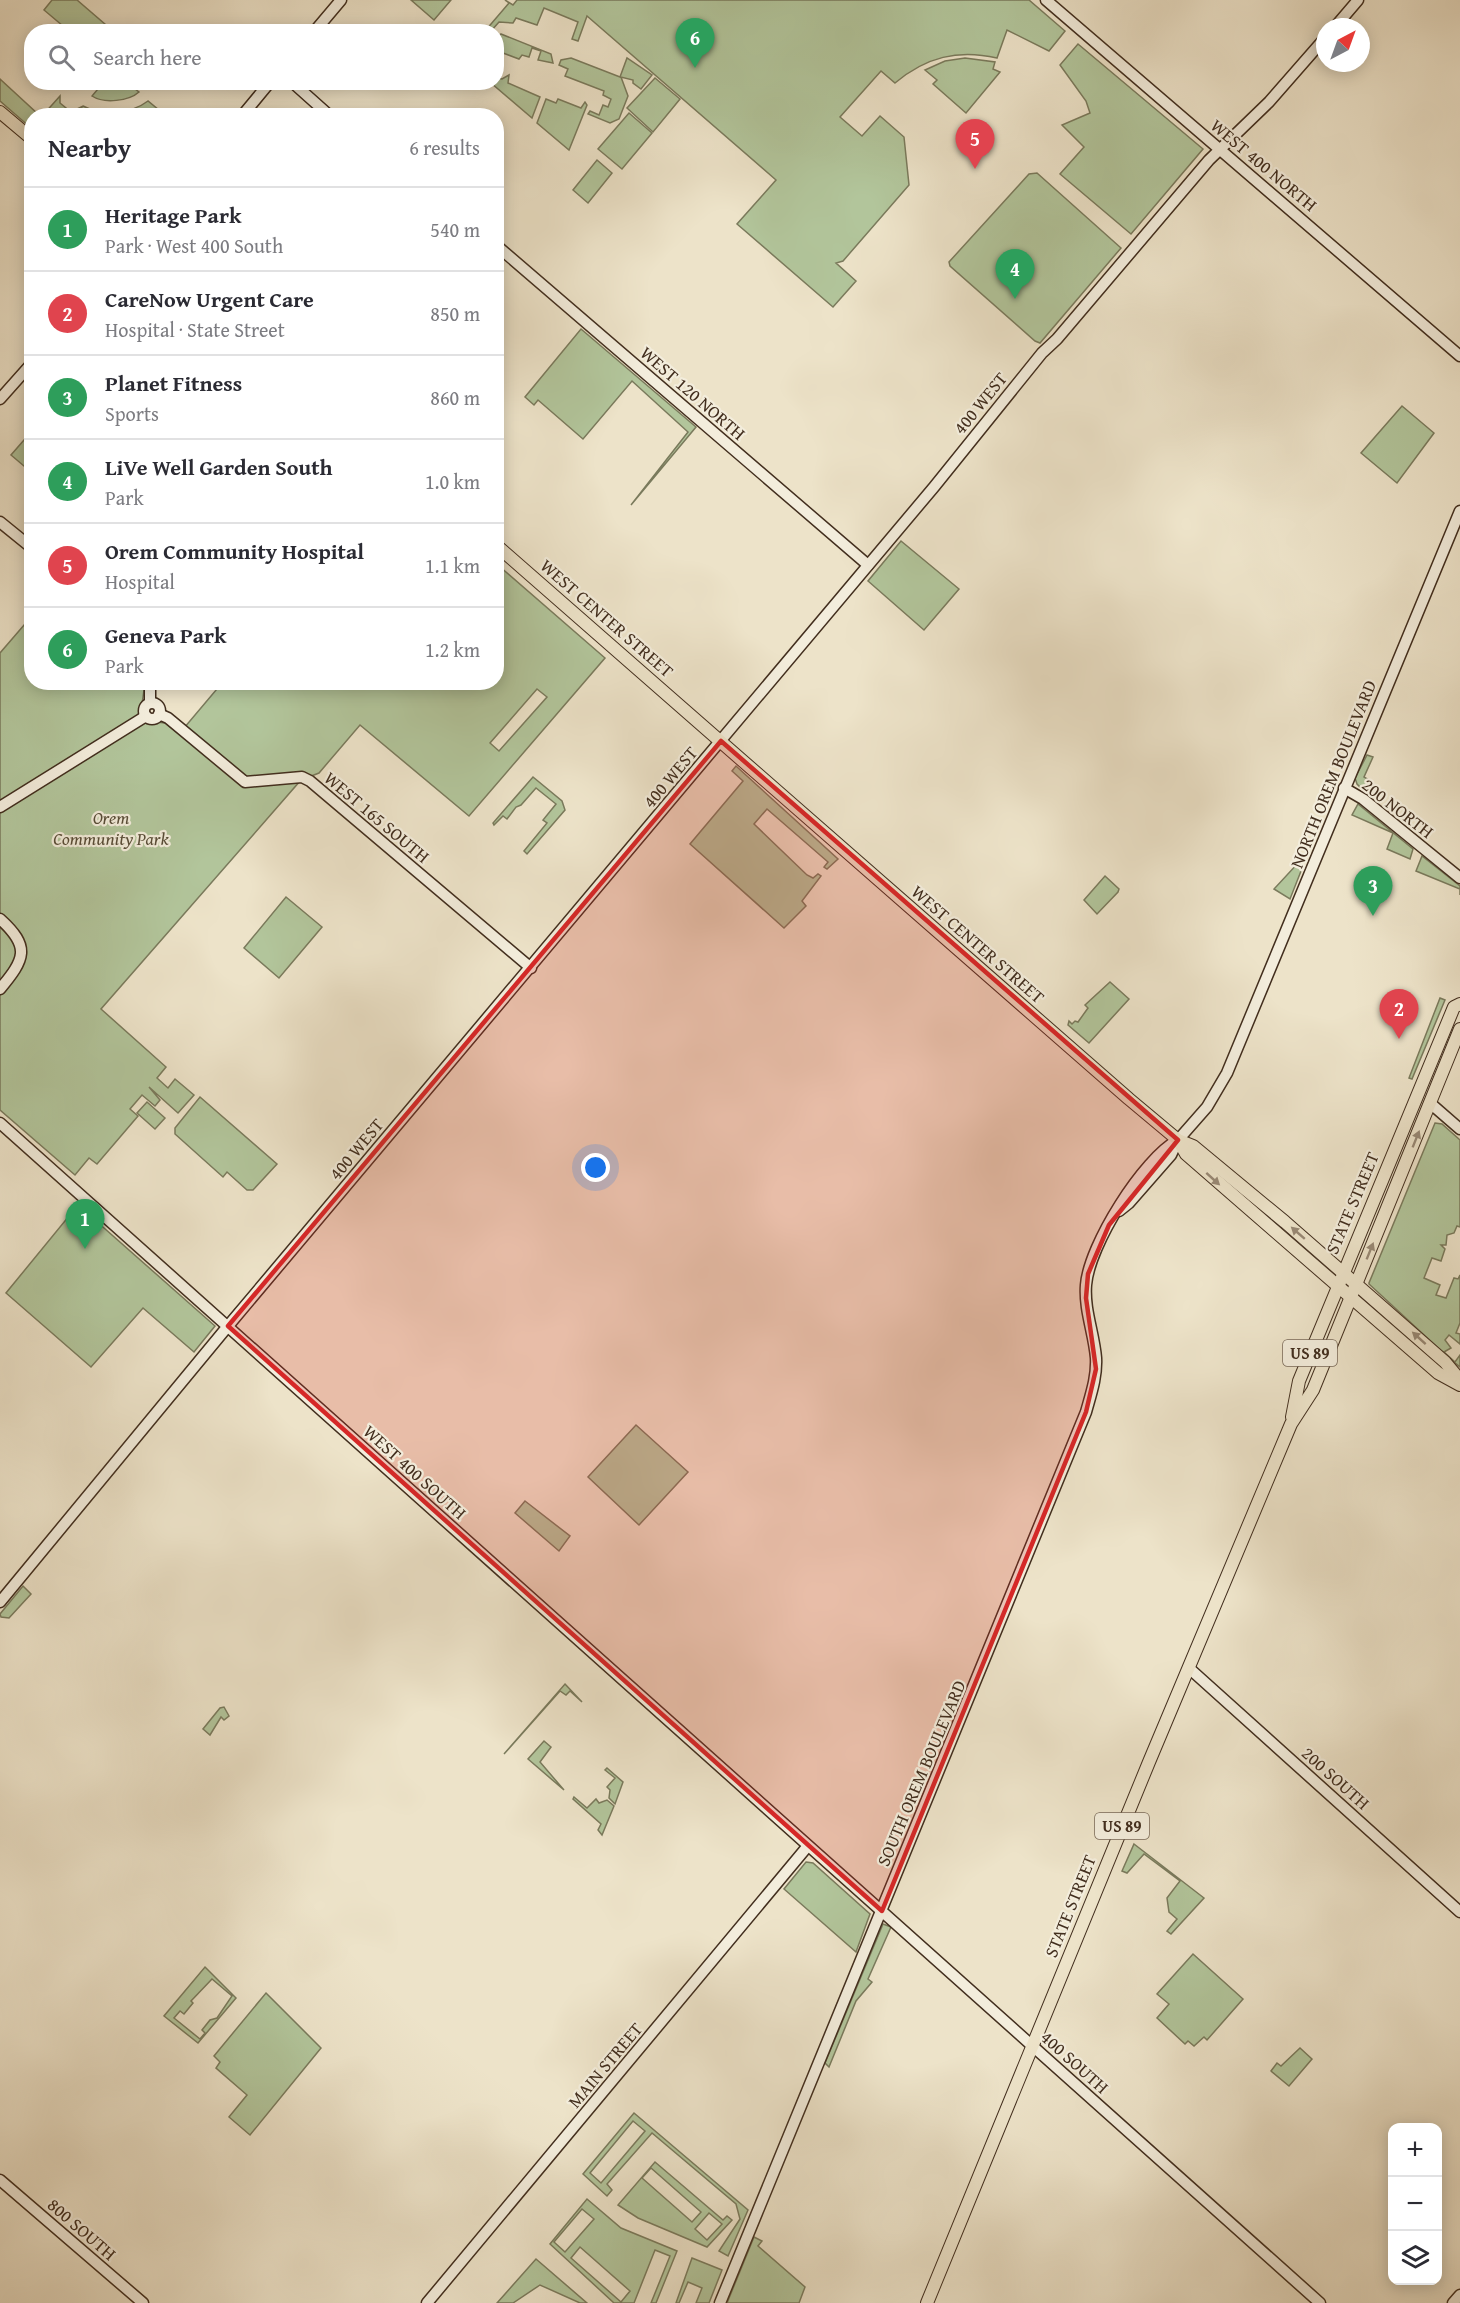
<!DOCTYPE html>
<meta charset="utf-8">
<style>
:root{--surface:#fff;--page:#f7f7f7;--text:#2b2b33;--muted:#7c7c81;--line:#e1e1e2;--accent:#111827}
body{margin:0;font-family:"Gentium Book Plus",serif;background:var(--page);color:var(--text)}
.controls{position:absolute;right:18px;bottom:18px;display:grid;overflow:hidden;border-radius:12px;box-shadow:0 3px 15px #0003}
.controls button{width:54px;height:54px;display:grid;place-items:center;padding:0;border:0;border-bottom:2px solid var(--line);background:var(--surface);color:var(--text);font:30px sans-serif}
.compass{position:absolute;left:1316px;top:18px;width:54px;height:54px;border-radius:50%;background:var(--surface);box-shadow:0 3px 15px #0003;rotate:41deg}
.you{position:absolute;left:596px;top:1168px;width:21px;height:21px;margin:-15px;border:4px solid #fff;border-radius:50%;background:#1a73e8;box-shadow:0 0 0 9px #1a73e833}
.badge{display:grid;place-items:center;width:39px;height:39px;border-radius:50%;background:var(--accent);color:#fff;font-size:20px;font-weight:700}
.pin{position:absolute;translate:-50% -50px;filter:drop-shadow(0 2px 3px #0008)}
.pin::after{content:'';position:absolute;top:32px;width:21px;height:18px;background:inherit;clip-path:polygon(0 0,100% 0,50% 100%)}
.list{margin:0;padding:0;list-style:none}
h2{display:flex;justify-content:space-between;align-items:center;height:78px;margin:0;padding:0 24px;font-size:26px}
h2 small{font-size:20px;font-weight:400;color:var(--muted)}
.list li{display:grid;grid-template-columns:39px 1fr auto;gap:18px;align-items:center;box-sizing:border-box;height:84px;padding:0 24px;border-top:2px solid var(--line)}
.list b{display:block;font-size:22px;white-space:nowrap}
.list p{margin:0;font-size:20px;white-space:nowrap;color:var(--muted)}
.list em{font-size:20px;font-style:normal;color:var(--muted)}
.icon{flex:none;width:33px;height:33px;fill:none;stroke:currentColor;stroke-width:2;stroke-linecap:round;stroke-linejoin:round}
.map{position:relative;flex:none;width:1460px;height:2303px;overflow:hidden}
.search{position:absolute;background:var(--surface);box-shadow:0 3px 15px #0003;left:24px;top:24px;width:480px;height:66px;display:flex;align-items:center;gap:15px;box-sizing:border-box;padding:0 21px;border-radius:24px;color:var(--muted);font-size:22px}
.panel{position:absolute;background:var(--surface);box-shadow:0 3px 15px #0003;left:24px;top:108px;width:480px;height:582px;border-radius:24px}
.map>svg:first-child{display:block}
</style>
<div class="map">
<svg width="1460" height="2303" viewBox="0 0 1460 2303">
<rect width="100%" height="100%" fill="#ede3c9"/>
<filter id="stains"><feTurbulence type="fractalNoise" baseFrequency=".00333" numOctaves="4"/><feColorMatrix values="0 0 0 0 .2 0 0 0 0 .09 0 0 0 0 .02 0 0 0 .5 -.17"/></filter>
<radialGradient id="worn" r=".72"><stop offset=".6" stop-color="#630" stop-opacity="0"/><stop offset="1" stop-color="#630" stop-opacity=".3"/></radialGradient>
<g fill="#b2c59b" stroke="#7a7a5c" stroke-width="1.5" fill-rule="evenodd">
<polygon points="52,0 77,0 113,31 69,31 44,10"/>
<polygon points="411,0 451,0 434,20"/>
<path d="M505 0 513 5 517 0H1029L1065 31 1049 51 1007 30 997 58C958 49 926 57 895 83L881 71 840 117 862 136 880 116 904 137 909 185 843 261 836 263 856 281 833 307 737 224 776 180 587 16 578 41 572 39 578 22 544 8 537 25 516 18 513 23 499 22 491 31H485L509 3Z"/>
<polygon points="501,34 551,54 553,63 538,60 541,51 532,48 529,57 522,55 519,59 503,53 501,59 497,57 497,38"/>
<polygon points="1078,44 1203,149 1131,234 1060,174 1084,147 1062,125 1090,113 1086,101 1060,65"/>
<polygon points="571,58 620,77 627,58 652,75 641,89 633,83 633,80 621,77 628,96 619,119 610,123 588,114 590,111 599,115 603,105 608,107 611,99 603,95 604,91 565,76 568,69 559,65 561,60"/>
<polygon points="965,58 995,62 993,69 1000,72 966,113 933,84 937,80 925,70 945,61"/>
<polygon points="509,75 508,83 540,97 532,118 491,83 496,82 497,78 502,79"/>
<polygon points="655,78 680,99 653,132 627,108"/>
<polygon points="0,79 39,115 32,116 31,128 0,101"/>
<path d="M103 83H127L139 92C129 101 104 104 92 96Z"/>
<path d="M60 96V103L71 112 83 106C102 116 131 114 148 101L165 115H91L82 108 75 115H43Z"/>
<polygon points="546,99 556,103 558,99 581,108 585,102 587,105 569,150 537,123"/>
<polygon points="629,113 652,133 622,169 598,149"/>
<polygon points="597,160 612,173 588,203 573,190"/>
<polygon points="1037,173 1121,248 1040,343 1035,341 950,266 949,262 1029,174"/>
<polygon points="581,329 696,427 631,505 688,432 632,381 583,439 538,400 534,405 525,397"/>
<polygon points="1402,406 1434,433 1397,483 1361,453"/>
<polygon points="31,432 31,472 11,455"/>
<polygon points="901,541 959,589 924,630 868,581"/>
<path d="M499 566 605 658 469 816 360 725 319 773 301 780 101 1009 166 1067 157 1078 168 1088 175 1079 194 1095 178 1113 149 1087 160 1100 155 1106 142 1095 130 1109 138 1116 97 1164 89 1158 75 1175 0 1110V653L31 617 32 682 145 683 141 711 146 721 165 723 179 734 222 683 421 682 428 688 433 683 496 682V569ZM537 689 547 697 499 751 490 743Z"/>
<polygon points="1367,755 1373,757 1364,777 1369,780 1367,788 1373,794 1371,798 1357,784 1355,778"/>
<polygon points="736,766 838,859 827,869 824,867 828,862 767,809 754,824 807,875 813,878 818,874 821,876 802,901 806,906 784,928 690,844 743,781 732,771"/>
<polygon points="533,777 562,801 565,810 527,854 524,851 547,823 543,820 556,804 536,788 521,805 516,807 507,819 503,816 494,825 493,823"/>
<polygon points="1358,804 1413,849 1410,859 1387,849 1393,833 1352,815"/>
<polygon points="1422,856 1460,886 1460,895 1460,889 1416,871"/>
<polygon points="1299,862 1303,866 1290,899 1274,889"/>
<polygon points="1105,876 1119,889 1118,892 1097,914 1084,900"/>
<polygon points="286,897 322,927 279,978 244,948"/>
<polygon points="1110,982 1129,999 1089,1043 1068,1025 1069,1021 1072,1024 1075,1021 1078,1022 1088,1008 1085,1005"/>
<polygon points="1440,998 1445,1000 1412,1079 1409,1078"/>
<polygon points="200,1097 277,1164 253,1190 247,1190 227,1172 223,1177 175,1134 175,1128"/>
<polygon points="147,1102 165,1118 155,1129 137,1113"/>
<polygon points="1435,1123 1442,1124 1460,1140 1460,1227 1457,1226 1454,1233 1447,1235 1446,1245 1441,1245 1445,1249 1441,1261 1432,1258 1424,1278 1440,1285 1436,1295 1446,1298 1454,1278 1458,1279 1460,1275 1460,1323 1456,1333 1460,1334 1460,1344 1449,1335 1445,1340 1451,1348 1444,1352 1455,1362 1460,1355 1460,1367 1449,1358 1369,1284 1369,1283"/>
<polygon points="78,1205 215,1326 194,1352 143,1308 91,1367 6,1293"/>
<polygon points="636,1425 688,1472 639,1525 588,1477"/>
<polygon points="525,1501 570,1536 559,1551 515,1513"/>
<polygon points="23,1586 31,1594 9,1618 1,1617 0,1614"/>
<polygon points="565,1684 582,1702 570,1691 566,1695 560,1691 504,1754"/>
<polygon points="224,1707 229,1716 224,1720 221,1717 210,1735 203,1729 220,1708"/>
<polygon points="544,1741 551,1747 540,1762 564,1790 528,1759"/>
<polygon points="607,1768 623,1782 615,1804 609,1798 610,1790 607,1787 615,1778 605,1770"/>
<polygon points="574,1797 587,1808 596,1799 599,1803 607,1800 614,1806 602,1835 598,1830 601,1824 573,1799"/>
<polygon points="1134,1844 1204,1898 1171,1934 1167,1931 1177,1919 1169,1912 1167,1898 1180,1881 1144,1854 1127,1873 1122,1871"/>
<polygon points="806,1862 813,1863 870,1914 856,1952 784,1889"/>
<polygon points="883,1924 891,1927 868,1979 872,1982 856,2001 829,2067 825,2063"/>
<polygon points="1193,1954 1243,1999 1207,2040 1204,2037 1194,2046 1188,2041 1185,2044 1157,2018 1169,2004 1157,1994"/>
<path d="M205 1967 236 1998 198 2043 164 2016ZM212 1979 232 1996 217 2018 210 2020 202 2030 205 2033 200 2039 174 2018 180 2011 184 2014 193 2003 191 2001Z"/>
<polygon points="266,1993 321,2048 250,2135 229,2117 247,2095 216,2068 220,2062 214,2056"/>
<polygon points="1300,2048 1312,2059 1289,2086 1271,2071 1277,2063 1281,2066"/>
<path d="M634 2113 748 2210 728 2256 719 2251 740 2219 736 2204 652 2133 607 2184 612 2190 607 2196 583 2174ZM633 2121 645 2131 601 2183 590 2173Z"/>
<path d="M655 2162 723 2220 727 2216 732 2220 707 2247 638 2218 618 2205ZM651 2168 701 2212 692 2222 642 2178ZM709 2213 722 2224 707 2240 695 2229Z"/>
<path d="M587 2199 621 2228 677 2251 656 2303H651L670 2256 655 2250 634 2303H614L550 2244ZM582 2209 594 2219 565 2252 554 2242ZM580 2247 630 2291 621 2302 571 2258Z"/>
<polygon points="754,2237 762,2241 758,2246 805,2287 799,2303 727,2303"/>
<polygon points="692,2258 722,2270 709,2303 696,2303 702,2288 688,2282 679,2303 676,2303"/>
<polygon points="536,2259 587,2303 580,2303 540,2285 513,2303 497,2303"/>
</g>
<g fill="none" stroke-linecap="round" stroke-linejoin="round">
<defs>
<g id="secondary">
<polyline points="1046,0 1460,356"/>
<polyline points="1335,27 1358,0"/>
<polyline points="314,32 341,0"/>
<polyline points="292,82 330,116"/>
<polyline points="242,116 270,82"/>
<polyline points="496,245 868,565"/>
<polyline points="0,399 32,363"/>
<polyline points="0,522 32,548"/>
<polyline points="150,703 150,682"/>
<circle cx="152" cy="711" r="8"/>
<polyline points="159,714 168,718 245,782 302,777 310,781 531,968"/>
<polyline points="1344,788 1363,799 1460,878"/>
<polyline points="0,807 146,716"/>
<path d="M0 919C31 947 25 959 0 989"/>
<polyline points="1430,1103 1460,1129"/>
<polyline points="0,1123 1320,2303"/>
<polyline points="1119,1211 1129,1203 1171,1155 1178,1140 1207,1107 1227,1073 1460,511"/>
<polyline points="0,1602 228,1326 934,487 1042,353 1057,339 1209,160 1269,102 1325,38"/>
<polyline points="1190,1669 1460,1912"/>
<polyline points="0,2180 143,2303"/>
<polyline points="427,2303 807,1847"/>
<path d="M720 2303 1086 1412C1091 1394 1097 1377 1096 1358 1094 1333 1084 1310 1086 1285 1089 1245 1143 1159 1178 1140"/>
<polyline points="1453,2303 1460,2295"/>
</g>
<g id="primary">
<polyline points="0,112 32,139"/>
<polyline points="496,545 1129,1099 1178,1140 1193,1146 1285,1222 1445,1362 1460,1380"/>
<polyline points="1178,1140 1186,1154 1438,1373 1460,1385"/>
<polyline points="1292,1417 1299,1381 1454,1007 1460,1004"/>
<polyline points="927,2303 1149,1762 1291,1424 1313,1390 1460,1029"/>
</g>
</defs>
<use href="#secondary" stroke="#422e1e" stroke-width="13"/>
<use href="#primary" stroke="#422e1e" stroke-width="14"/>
<use href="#secondary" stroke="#f3eddc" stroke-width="10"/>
<use href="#primary" stroke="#ede3c9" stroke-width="12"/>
</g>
<defs><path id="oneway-solid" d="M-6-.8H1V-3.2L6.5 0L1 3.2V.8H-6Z" transform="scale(1.5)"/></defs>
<g fill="#988874">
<use href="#oneway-solid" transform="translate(1416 1139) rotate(-68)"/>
<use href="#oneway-solid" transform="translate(1213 1179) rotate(42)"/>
<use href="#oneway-solid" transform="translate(1298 1233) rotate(-139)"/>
<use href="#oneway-solid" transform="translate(1370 1251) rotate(-68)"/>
<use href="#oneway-solid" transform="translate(1419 1338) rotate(-138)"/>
</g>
<path fill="#d62828" fill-opacity="0.2" stroke="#d62828" stroke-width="4.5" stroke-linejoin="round" d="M721 741 1178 1140 1109 1225 1088 1274 1086 1298 1096 1369 1086 1412 882 1911 228 1326Z"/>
<g text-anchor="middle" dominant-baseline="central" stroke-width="4.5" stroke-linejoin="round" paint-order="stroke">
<g fill="#f3eddc" stroke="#776757" stroke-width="1.5">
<rect x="1283" y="1340" width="54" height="26" rx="4.5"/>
<rect x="1095" y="1813" width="54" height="26" rx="4.5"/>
</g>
<g font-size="16" font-weight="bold" fill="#422e1e">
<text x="1310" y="1353">US 89</text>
<text x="1122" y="1826">US 89</text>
</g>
<g font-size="18" fill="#422e1e" stroke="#f3eddc">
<text transform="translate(1264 165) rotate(40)">WEST 400 NORTH</text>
<text transform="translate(693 393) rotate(41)">WEST 120 NORTH</text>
<text transform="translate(980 403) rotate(-51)">400 WEST</text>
<text transform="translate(607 618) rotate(41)">WEST CENTER STREET</text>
<text transform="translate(1333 774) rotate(-68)">NORTH OREM BOULEVARD</text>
<text transform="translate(670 777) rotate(-50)">400 WEST</text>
<text transform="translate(1398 808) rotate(38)">200 NORTH</text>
<text transform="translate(377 817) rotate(40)">WEST 165 SOUTH</text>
<text transform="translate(978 944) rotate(41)">WEST CENTER STREET</text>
<text transform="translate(356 1149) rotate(-50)">400 WEST</text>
<text transform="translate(1352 1203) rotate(-67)">STATE STREET</text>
<text transform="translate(415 1472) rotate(42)">WEST 400 SOUTH</text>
<text transform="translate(921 1773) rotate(-67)">SOUTH OREM BOULEVARD</text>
<text transform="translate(1336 1778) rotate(42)">200 SOUTH</text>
<text transform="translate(1070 1906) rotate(-68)">STATE STREET</text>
<text transform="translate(1075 2062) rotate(42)">400 SOUTH</text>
<text transform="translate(605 2065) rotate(-50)">MAIN STREET</text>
<text transform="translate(82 2229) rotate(41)">800 SOUTH</text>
</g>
<g font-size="18" font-style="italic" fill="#584c37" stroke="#f3eddc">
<text x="111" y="817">Orem<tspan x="111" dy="21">Community Park</tspan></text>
</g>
</g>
<rect width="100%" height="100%" filter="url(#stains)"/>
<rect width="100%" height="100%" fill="url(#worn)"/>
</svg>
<div class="controls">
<button>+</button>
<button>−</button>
<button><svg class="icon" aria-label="layers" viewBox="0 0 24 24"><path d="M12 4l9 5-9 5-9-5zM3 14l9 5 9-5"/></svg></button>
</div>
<svg class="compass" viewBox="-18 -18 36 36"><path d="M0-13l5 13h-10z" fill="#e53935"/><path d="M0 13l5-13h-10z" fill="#7c7c81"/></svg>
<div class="you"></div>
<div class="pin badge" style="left:85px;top:1249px;background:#2e9e5b">1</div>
<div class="pin badge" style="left:1399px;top:1039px;background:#e0444e">2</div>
<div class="pin badge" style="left:1373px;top:916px;background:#2e9e5b">3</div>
<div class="pin badge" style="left:1015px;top:299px;background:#2e9e5b">4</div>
<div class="pin badge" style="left:975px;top:169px;background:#e0444e">5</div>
<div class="pin badge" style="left:695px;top:68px;background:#2e9e5b">6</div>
<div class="search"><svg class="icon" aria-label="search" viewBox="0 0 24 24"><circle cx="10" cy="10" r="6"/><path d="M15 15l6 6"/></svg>Search here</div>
<section class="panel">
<h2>Nearby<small>6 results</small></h2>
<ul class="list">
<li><span class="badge" style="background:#2e9e5b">1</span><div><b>Heritage Park</b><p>Park · West 400 South</p></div><em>540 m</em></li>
<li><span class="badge" style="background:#e0444e">2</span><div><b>CareNow Urgent Care</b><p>Hospital · State Street</p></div><em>850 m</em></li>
<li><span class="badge" style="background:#2e9e5b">3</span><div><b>Planet Fitness</b><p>Sports</p></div><em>860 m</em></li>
<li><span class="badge" style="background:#2e9e5b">4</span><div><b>LiVe Well Garden South</b><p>Park</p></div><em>1.0 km</em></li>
<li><span class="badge" style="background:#e0444e">5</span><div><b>Orem Community Hospital</b><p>Hospital</p></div><em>1.1 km</em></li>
<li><span class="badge" style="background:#2e9e5b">6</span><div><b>Geneva Park</b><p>Park</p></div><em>1.2 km</em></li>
</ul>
</section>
</div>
